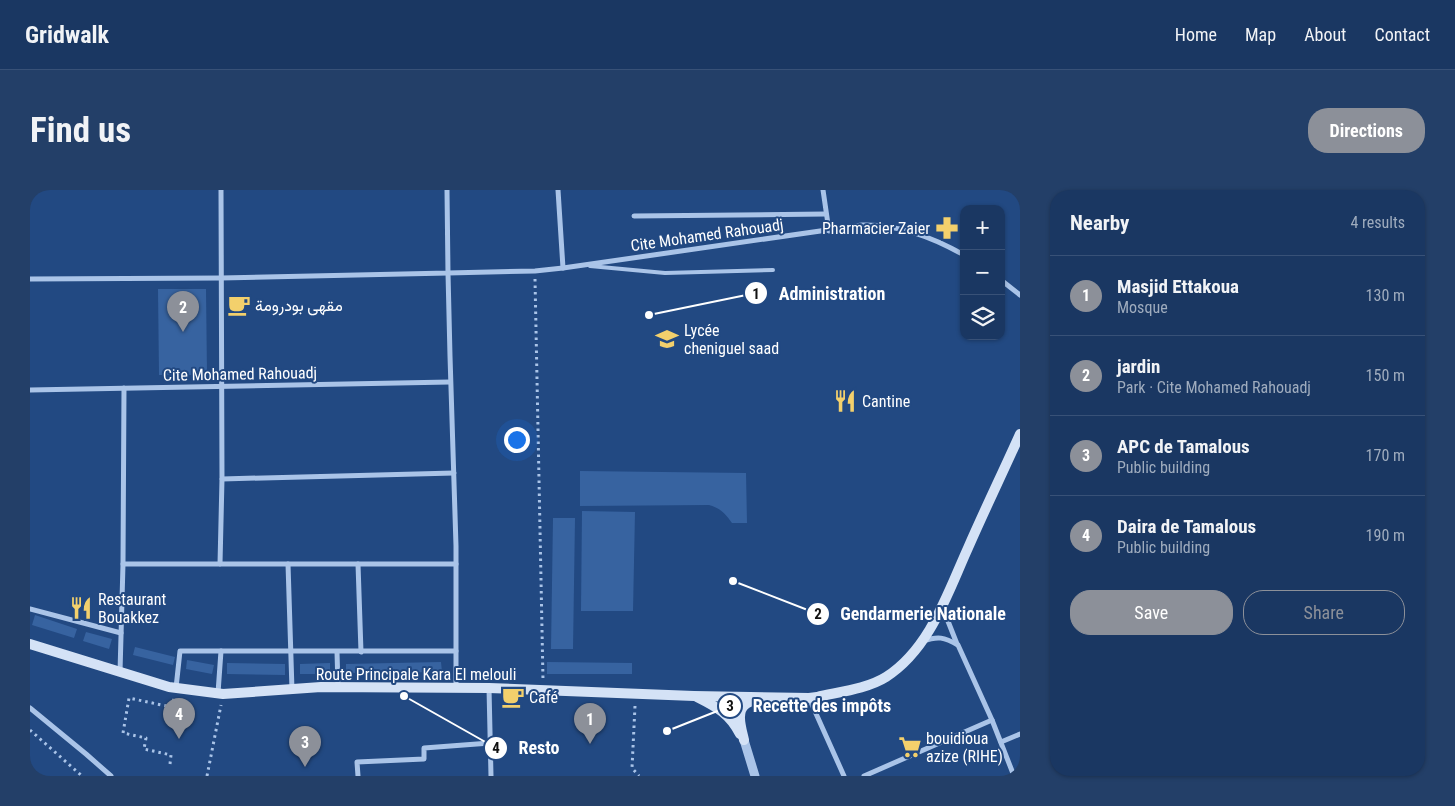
<!DOCTYPE html>
<meta charset="utf-8">
<style>
:root{--surface:#1a3762;--page:#233f68;--text:#f1f3f6;--muted:#9facbe;--line:#385177;--accent:#8c9099}
body{margin:0;font-family:"Roboto Condensed",Vazirmatn,sans-serif;background:var(--page);color:var(--text)}
.controls{position:absolute;right:15px;top:15px;display:grid;overflow:hidden;border-radius:10px;box-shadow:0 1px 4px #0004}
.controls button{width:45px;height:45px;display:grid;place-items:center;padding:0;border:0;border-bottom:1px solid var(--line);background:var(--surface);color:var(--text);font:25px sans-serif}
.you{position:absolute;left:486px;top:249px;width:18px;height:18px;margin:-12px;border:4px solid #fff;border-radius:50%;background:#1a73e8;box-shadow:0 0 0 8px #1a73e833}
.badge{display:grid;place-items:center;width:32px;height:32px;border-radius:50%;background:var(--accent);color:#fff;font-size:16px;font-weight:700}
.pin{position:absolute;translate:-50% -41px;filter:drop-shadow(0 1px 2px #0008)}
.pin::after{content:'';position:absolute;top:26px;width:18px;height:15px;background:inherit;clip-path:polygon(0 0,100% 0,50% 100%)}
.list{margin:0;padding:0;list-style:none}
h2{display:flex;justify-content:space-between;align-items:center;height:65px;margin:0;padding:0 20px;font-size:21px}
h2 small{font-size:16px;font-weight:400;color:var(--muted)}
.list li{display:grid;grid-template-columns:32px 1fr auto;gap:15px;align-items:center;box-sizing:border-box;height:80px;padding:0 20px;border-top:1px solid var(--line)}
.list b{display:block;font-size:19px;white-space:nowrap}
.list p{margin:0;font-size:16px;white-space:nowrap;color:var(--muted)}
.list em{font-size:16px;font-style:normal;color:var(--muted)}
.actions{display:flex;gap:10px;padding:15px 20px}
.actions a{flex:1;padding:11px 0;border:1px solid var(--accent);border-radius:20px;text-align:center;font-size:18px;color:var(--accent)}
.actions .main{background:var(--accent);color:#fff}
.icon{flex:none;width:28px;height:28px;fill:none;stroke:currentColor;stroke-width:2;stroke-linecap:round;stroke-linejoin:round}
.map{position:relative;flex:none;width:990px;height:586px;overflow:hidden;border-radius:20px}
header{display:flex;align-items:center;gap:30px;box-sizing:border-box;height:70px;padding:0 25px;background:var(--surface);border-bottom:1px solid var(--line)}
header strong{font-size:24px}
nav{display:flex;gap:28px;margin-inline-start:auto;font-size:18px}
.intro{display:flex;align-items:center;justify-content:space-between;box-sizing:border-box;height:120px;padding:0 30px}
h1{margin:0;font-size:35px}
.button{padding:12px 22px;border-radius:20px;background:var(--accent);color:#fff;font-size:18px;font-weight:700}
main{display:flex;gap:30px;padding:0 30px}
aside{flex:1;background:var(--surface);border-radius:20px;box-shadow:0 1px 4px #0004}
.map>svg:first-child{display:block}
</style>
<header>
<strong>Gridwalk</strong>
<nav><a>Home</a><a>Map</a><a>About</a><a>Contact</a></nav>
</header>
<div class="intro"><h1>Find us</h1><a class="button">Directions</a></div>
<main>
<div class="map">
<svg width="990" height="586" viewBox="0 0 990 586">
<rect width="100%" height="100%" fill="#224982"/>
<g fill="#3763a0">
<polygon points="128,99 176,99 177,185 129,185"/>
<path d="M550 281 716 283 717 333H702C695 323 690 318 679 315L550 316Z"/>
<polygon points="552,321 605,322 603,421 551,421"/>
<polygon points="523,328 545,328 543,459 521,459"/>
<polygon points="5,425 47,439 44,448 2,435"/>
<polygon points="56,442 82,449 79,459 53,451"/>
<polygon points="105,457 145,467 143,475 103,465"/>
<polygon points="157,470 184,475 182,484 156,479"/>
<polygon points="411,472 412,482 316,483 316,474"/>
<polygon points="517,472 602,473 602,484 517,484"/>
<polygon points="197,473 255,474 255,485 197,484"/>
<polygon points="300,473 300,484 270,484 270,474"/>
</g>
<g fill="none" stroke-linecap="round" stroke-linejoin="round">
<g stroke="#aac4e8" stroke-width="3" stroke-dasharray="2.5 4" stroke-linecap="butt">
<polyline points="505,89 513,490"/>
<polyline points="605,516 602,578 609,586"/>
<polyline points="0,540 52,586"/>
<polyline points="140,574 141,565 114,559 116,548 93,543 99,508 141,517 144,509"/>
<polyline points="177,586 191,515"/>
</g>
<polyline stroke="#aac4e8" stroke-width="4" points="560,76 635,83 743,80"/>
<g stroke="#aac4e8" stroke-width="5">
<polyline points="528,0 533,78"/>
<polyline points="793,0 799,41"/>
<polyline points="604,26 796,24"/>
<polyline points="0,89 191,88 418,83 417,0"/>
<polyline points="971,90 990,105"/>
<polyline points="0,200 420,192"/>
<polyline points="192,289 424,283"/>
<polyline points="93,374 426,374"/>
<polyline points="190,374 192,289 191,0"/>
<polyline points="258,374 262,500"/>
<polyline points="328,374 331,462"/>
<polyline points="912,416 927,454"/>
<polyline points="0,419 91,443"/>
<path d="M893 451C908 446 914 447 928 455L962 530 984 586"/>
<polyline points="307,462 308,497"/>
<polyline points="90,482 93,374 94,198"/>
<path d="M426 497V356L420 166 418 83 505 81 533 78 832 35C867 34 904 48 934 65"/>
<polyline points="146,498 150,461 426,461"/>
<polyline points="459,498 461,586"/>
<polyline points="188,503 191,461"/>
<polyline points="779,508 814,586"/>
<polyline points="0,518 56,564 81,586"/>
<polyline points="971,552 990,544"/>
<polyline points="328,586 327,572 394,569 394,558 460,553"/>
<polyline points="834,586 962,530"/>
</g>
<polyline stroke="#aac4e8" stroke-width="9" points="714,550 725,586"/>
<g stroke="#d4e2f6" stroke-width="10">
<path d="M0 454 139 497 193 504 291 497 459 498 664 506 779 508 787 507C808 502 837 499 856 487 900 459 918 402 938 358 955 319 973 282 990 244"/>
<path d="M667 507C687 517 700 524 710 544"/>
<path d="M714 550C712 540 705 521 716 514 720 511 725 511 729 510"/>
</g>
</g>
<defs>
<symbol id="pharmacy-bare" viewBox="-9 -9 18 18"><path d="M-2-6h4v4h4v4h-4v4h-4v-4h-4v-4h4Z" fill="#f3d06c" stroke="#224982" stroke-width="2.5" paint-order="stroke"/></symbol>
<symbol id="cafe-bare" viewBox="-9 -9 18 18"><path d="M-5.5-4.5H6V0H3Q3 3.5 0 3.5H-2.5Q-5.5 3.5-5.5 0ZM3-3.2v2h1.7v-2ZM-6 4.5H4V6H-6Z" fill="#f3d06c" stroke="#224982" stroke-width="2.5" paint-order="stroke"/></symbol>
<symbol id="school-bare" viewBox="-9 -9 18 18"><path d="M0-5L7-2L0 1L-7-2ZM-4 1L0 2.5L4 1V4Q0 6-4 4Z" fill="#f3d06c" stroke="#224982" stroke-width="2.5" paint-order="stroke"/></symbol>
<symbol id="restaurant-bare" viewBox="-9 -9 18 18"><path d="M-5-6h1v4h1v-4h1v4h1v-4h1v5L-1.5 .5V6h-2V.5L-5-1ZM5-6V6H3V1.5H1.5Q1.5-4 5-6Z" fill="#f3d06c" stroke="#224982" stroke-width="2.5" paint-order="stroke"/></symbol>
<symbol id="supermarket-bare" viewBox="-9 -9 18 18"><path d="M-6-5.5h2.5l.6 2H6L4.5 2H-2.5L-4.4-4H-6ZM-1.5 3.2a1.3 1.3 0 1 0 .1 0ZM3 3.2a1.3 1.3 0 1 0 .1 0Z" fill="#f3d06c" stroke="#224982" stroke-width="2.5" paint-order="stroke"/></symbol>
</defs>
<g fill-rule="evenodd">
<use href="#pharmacy-bare" x="901" y="22" width="32" height="32"/>
<use href="#cafe-bare" x="193" y="99" width="32" height="32"/>
<use href="#school-bare" x="621" y="133" width="32" height="32"/>
<use href="#restaurant-bare" x="799" y="195" width="32" height="32"/>
<use href="#restaurant-bare" x="35" y="402" width="32" height="32"/>
<use href="#cafe-bare" x="467" y="491" width="32" height="32"/>
<use href="#supermarket-bare" x="864" y="541" width="32" height="32"/>
</g>
<g text-anchor="middle" dominant-baseline="central" stroke-width="4" stroke-linejoin="round" paint-order="stroke">
<g font-size="16" fill="#fff" stroke="#224982" text-anchor="start">
<text x="900" y="38" text-anchor="end">Pharmacier Zaier</text>
<text x="225" y="115">مقهى بودرومة</text>
<text x="654" y="140">Lycée<tspan x="654" dy="18">cheniguel saad</tspan></text>
<text x="832" y="211">Cantine</text>
<text x="68" y="409">Restaurant<tspan x="68" dy="18">Bouakkez</tspan></text>
<text x="499" y="507">Café</text>
<text x="896" y="548">bouidioua<tspan x="896" dy="18">azize (RIHE)</tspan></text>
</g>
<g font-size="16" fill="#fff" stroke="#224982">
<text transform="translate(677 45) rotate(-8)">Cite Mohamed Rahouadj</text>
<text transform="translate(210 184) rotate(-1)">Cite Mohamed Rahouadj</text>
<text x="386" y="484">Route Principale Kara El melouli</text>
</g>
</g>
<path fill="none" stroke="#fff" stroke-width="2" d="M619 125L726 103M703 391L788 424M637 541L700 516M374 506L466 558"/>
<g fill="#fff" stroke="#224982" stroke-width="2">
<circle cx="619" cy="125" r="5"/>
<circle cx="703" cy="391" r="5"/>
<circle cx="637" cy="541" r="5"/>
<circle cx="374" cy="506" r="5"/>
<circle cx="726" cy="103" r="12"/>
<circle cx="788" cy="424" r="12"/>
<circle cx="700" cy="516" r="12"/>
<circle cx="466" cy="558" r="12"/>
</g>
<g font-size="15" text-anchor="middle" font-weight="bold" fill="#111">
<text x="726" y="109">1</text>
<text x="788" y="429">2</text>
<text x="700" y="521">3</text>
<text x="466" y="563">4</text>
</g>
<g font-size="18" text-anchor="middle" font-weight="bold" fill="#fff" stroke="#224982" stroke-width="4" stroke-linejoin="round" paint-order="stroke">
<text x="802" y="110">Administration</text>
<text x="893" y="430">Gendarmerie Nationale</text>
<text x="792" y="522">Recette des impôts</text>
<text x="509" y="564">Resto</text>
</g>
</svg>
<div class="controls">
<button>+</button>
<button>−</button>
<button><svg class="icon" aria-label="layers" viewBox="0 0 24 24"><path d="M12 4l9 5-9 5-9-5zM3 14l9 5 9-5"/></svg></button>
</div>
<div class="you"></div>
<div class="pin badge" style="left:560px;top:554px">1</div>
<div class="pin badge" style="left:153px;top:142px">2</div>
<div class="pin badge" style="left:275px;top:577px">3</div>
<div class="pin badge" style="left:149px;top:549px">4</div>
</div>
<aside>
<h2>Nearby<small>4 results</small></h2>
<ul class="list">
<li><span class="badge">1</span><div><b>Masjid Ettakoua</b><p>Mosque</p></div><em>130 m</em></li>
<li><span class="badge">2</span><div><b>jardin</b><p>Park · Cite Mohamed Rahouadj</p></div><em>150 m</em></li>
<li><span class="badge">3</span><div><b>APC de Tamalous</b><p>Public building</p></div><em>170 m</em></li>
<li><span class="badge">4</span><div><b>Daira de Tamalous</b><p>Public building</p></div><em>190 m</em></li>
</ul>
<div class="actions"><a class="main">Save</a><a>Share</a></div>
</aside>
</main>
